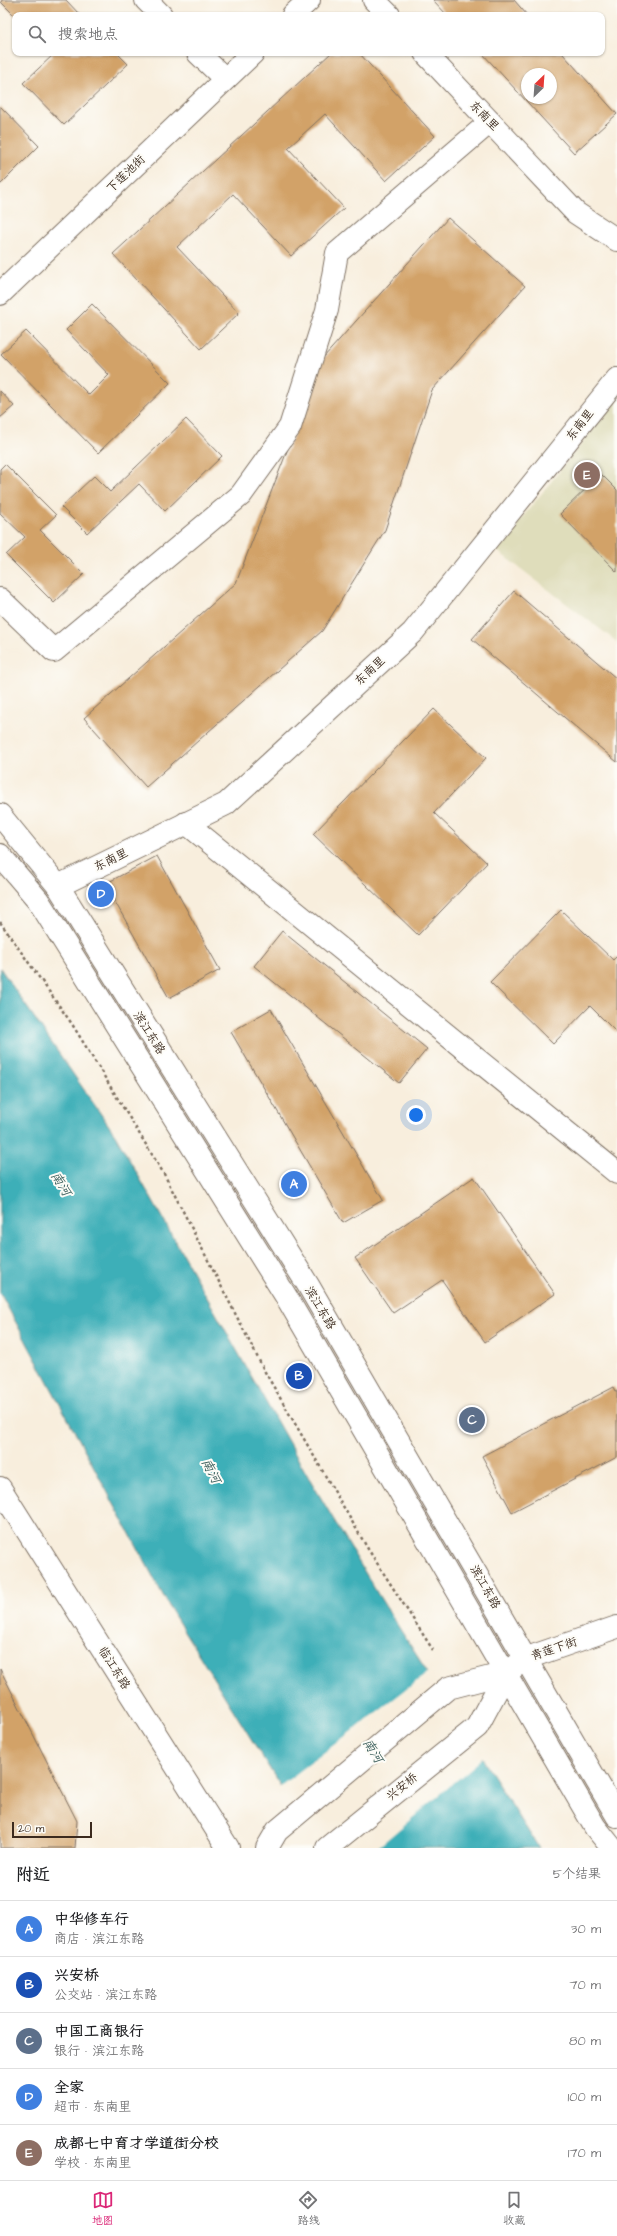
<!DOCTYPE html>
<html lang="zh">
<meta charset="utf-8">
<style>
:root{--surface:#fff;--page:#f2f2f2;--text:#202124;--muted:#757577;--line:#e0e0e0;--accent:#db2777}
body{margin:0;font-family:"Architects Daughter","LXGW WenKai TC",sans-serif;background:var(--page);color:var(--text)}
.compass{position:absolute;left:521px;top:68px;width:36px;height:36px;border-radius:50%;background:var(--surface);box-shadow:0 1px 3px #0004;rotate:25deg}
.scale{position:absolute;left:12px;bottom:10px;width:80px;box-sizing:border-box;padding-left:4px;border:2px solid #3b2a1e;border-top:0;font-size:11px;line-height:14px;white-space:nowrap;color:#3b2a1e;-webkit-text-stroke:3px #fdfcf7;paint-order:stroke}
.you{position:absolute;left:416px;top:1115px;width:14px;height:14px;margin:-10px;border:3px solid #fff;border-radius:50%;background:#1a73e8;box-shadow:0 0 0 6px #1a73e833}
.badge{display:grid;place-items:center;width:26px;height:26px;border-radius:50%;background:var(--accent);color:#fff;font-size:13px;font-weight:700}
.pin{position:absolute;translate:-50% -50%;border:2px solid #fff;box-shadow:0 1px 4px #0006}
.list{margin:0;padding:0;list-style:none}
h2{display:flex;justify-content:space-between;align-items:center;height:52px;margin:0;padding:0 16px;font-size:17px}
h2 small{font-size:13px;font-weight:400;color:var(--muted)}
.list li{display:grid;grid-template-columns:26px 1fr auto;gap:12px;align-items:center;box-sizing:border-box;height:56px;padding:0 16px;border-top:1px solid var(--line)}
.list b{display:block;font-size:15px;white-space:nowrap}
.list p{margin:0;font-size:13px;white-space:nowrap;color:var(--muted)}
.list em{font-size:13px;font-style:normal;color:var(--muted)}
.icon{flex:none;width:22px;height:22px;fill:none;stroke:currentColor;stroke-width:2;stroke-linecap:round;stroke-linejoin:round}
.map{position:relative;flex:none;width:617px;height:1848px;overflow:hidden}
.search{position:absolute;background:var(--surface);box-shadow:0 1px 3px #0004;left:12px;right:12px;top:12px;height:44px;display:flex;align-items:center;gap:10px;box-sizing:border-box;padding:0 14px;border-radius:8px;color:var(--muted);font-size:15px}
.sheet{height:332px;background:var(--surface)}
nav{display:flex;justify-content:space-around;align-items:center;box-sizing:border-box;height:56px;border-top:1px solid var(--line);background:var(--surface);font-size:11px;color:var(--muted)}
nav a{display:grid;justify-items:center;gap:2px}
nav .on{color:var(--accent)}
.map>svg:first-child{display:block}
</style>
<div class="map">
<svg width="617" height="1848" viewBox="0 0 617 1848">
<rect width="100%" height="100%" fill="#fdfcf7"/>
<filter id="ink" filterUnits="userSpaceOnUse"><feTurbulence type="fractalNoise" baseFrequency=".025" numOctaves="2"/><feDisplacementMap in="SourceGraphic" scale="8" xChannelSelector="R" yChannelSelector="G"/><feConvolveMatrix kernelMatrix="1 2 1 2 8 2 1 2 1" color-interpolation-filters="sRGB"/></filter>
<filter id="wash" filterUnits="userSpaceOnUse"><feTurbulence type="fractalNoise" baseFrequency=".012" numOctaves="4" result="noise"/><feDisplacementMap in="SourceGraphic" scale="16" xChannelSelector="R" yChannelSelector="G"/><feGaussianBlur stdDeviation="0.9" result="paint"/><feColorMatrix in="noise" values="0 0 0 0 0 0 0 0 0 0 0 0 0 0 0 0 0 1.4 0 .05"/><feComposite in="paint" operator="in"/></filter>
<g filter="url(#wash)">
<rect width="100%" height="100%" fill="#f8eedd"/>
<polygon fill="#dfddbb" points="617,400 617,642 496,550"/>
<polygon fill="#3eafb8" stroke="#3c6c6b" points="0,968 116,1136 302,1466 379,1596 539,1848 319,1848 171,1610 0,1293"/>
<polygon fill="#f8eedd" points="430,1671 484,1757 377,1848 317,1848 279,1787"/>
<g id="blocks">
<g fill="#d2a268" fill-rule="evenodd">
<polygon points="2,0 66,0 80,15 15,16 1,2"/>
<polygon points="433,0 514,0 527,15 447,15"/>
<polygon points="51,53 117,53 128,64 64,125 23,83 53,55"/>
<polygon points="331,53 359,53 435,136 386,181 325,114 288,148 344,208 291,256 233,194 177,247 239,313 201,349 113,254"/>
<path d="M482 53H562L617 114 574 153ZM527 74H551V98H527Z"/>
<polygon points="0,106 39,146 0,185"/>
<polygon points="448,218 525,286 432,390 385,530 322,631 146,787 84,718 236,583 323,358"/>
<polygon points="92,304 170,383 98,453 1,354 26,331 89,395 109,375 66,330"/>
<polygon points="0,391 14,406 0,418"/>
<polygon points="186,419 222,456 165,511 139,484 87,533 61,507 94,476 110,492"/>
<polygon points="5,464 56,515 40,530 84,574 54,603 6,555 25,537 0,513 0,469"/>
<polygon points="601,474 617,490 617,572 560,514"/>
<polygon points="514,591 617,679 617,762 472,639"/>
<polygon points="434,709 486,758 434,813 487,863 418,935 313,834"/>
<polygon points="157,856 220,970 169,998 105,884"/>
<polygon points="561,910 613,960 617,956 617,1033 590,1006 553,1044 490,982"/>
<polygon points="282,931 427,1049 399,1083 254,966"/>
<polygon points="271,1009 383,1200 343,1223 231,1032"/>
<polygon points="474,1177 555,1294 485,1342 442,1280 393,1313 355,1258"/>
<polygon points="614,1387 617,1393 617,1457 512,1512 482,1456"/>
<polygon points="0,1669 77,1821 75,1848 0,1848"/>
</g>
</g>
</g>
<g filter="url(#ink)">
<use href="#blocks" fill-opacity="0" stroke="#7d6f61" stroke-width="1"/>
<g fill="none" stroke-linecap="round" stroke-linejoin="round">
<defs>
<g id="minor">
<polyline points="146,0 161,15"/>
<polyline points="374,0 389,15"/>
<polyline points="293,15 309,0"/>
<polyline points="198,53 225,79"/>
<polyline points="425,53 576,213 617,240"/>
<polyline points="0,294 253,53"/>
<polyline points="0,599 54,651 241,495 290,427 327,310 337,253 490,122"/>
<polyline points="186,823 617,1173"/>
<polyline points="58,886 226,804 413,632 617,379"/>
<polyline points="0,1488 228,1848"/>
<polyline points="267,1848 277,1831 448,1688 506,1673"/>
<polyline points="327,1848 477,1727 506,1673 527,1658 617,1627"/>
</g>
<g id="major">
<polyline points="0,815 58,886 308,1285 617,1816"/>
<polyline points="0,855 38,900 287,1298 595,1827 612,1848"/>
</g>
</defs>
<use href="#minor" stroke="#7d6f61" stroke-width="24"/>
<use href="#major" stroke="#7d6f61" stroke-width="24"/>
<polyline stroke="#7d6f61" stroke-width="2.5" stroke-dasharray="3 3" stroke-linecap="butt" points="0,922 72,1024 164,1174 265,1372 368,1549 433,1650"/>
<use href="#minor" stroke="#fff" stroke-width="22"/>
<use href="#major" stroke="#fff" stroke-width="22"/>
</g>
</g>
<g text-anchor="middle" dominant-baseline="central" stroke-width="4" stroke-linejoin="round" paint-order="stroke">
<g font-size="12" fill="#3b2a1e" stroke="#fdfcf7">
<text transform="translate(484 116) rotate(46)">东南里</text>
<text transform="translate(126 174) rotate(-44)">下莲池街</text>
<text transform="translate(580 425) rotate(-51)">东南里</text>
<text transform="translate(370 671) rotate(-42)">东南里</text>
<text transform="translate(111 860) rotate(-26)">东南里</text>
<text transform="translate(149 1033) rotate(58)">滨江东路</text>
<text transform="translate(320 1308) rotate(59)">滨江东路</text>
<text transform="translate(485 1587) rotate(60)">滨江东路</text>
<text transform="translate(554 1649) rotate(-19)">青莲下街</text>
<text transform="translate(114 1668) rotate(58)">临江东路</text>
<text transform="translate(402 1787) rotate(-39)">兴安桥</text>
</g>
<g font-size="13" font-style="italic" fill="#3c5f5c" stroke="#fdfcf7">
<text transform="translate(61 1184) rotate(58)">南河</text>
<text transform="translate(211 1471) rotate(63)">南河</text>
<text transform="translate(373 1751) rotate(58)">南河</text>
</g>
</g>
</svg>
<svg class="compass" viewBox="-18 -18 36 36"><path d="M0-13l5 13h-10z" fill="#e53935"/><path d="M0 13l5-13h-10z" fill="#757577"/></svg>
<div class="scale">20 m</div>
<div class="you"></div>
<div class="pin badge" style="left:294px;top:1184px;background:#3f7fe0">A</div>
<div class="pin badge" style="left:299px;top:1376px;background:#1a4fb4">B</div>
<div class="pin badge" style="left:472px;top:1420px;background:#5c6f8a">C</div>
<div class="pin badge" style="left:101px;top:894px;background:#3f7fe0">D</div>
<div class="pin badge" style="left:587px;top:475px;background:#8d6e63">E</div>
<div class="search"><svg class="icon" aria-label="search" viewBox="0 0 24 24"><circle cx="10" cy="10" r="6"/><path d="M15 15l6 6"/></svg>搜索地点</div>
</div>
<section class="sheet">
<h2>附近<small>5个结果</small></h2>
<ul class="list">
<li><span class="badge" style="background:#3f7fe0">A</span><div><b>中华修车行</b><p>商店 · 滨江东路</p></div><em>30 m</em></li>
<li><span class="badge" style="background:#1a4fb4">B</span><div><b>兴安桥</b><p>公交站 · 滨江东路</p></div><em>70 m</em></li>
<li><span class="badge" style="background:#5c6f8a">C</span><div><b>中国工商银行</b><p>银行 · 滨江东路</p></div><em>80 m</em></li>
<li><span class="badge" style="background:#3f7fe0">D</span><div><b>全家</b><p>超市 · 东南里</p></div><em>100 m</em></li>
<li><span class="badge" style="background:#8d6e63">E</span><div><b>成都七中育才学道街分校</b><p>学校 · 东南里</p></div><em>170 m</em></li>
</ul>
</section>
<nav>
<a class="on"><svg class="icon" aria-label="map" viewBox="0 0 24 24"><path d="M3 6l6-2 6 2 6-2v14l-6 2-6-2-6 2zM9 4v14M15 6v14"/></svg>地图</a>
<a><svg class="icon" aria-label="directions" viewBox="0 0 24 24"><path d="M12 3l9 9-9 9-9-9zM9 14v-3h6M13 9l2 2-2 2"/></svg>路线</a>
<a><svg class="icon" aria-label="saved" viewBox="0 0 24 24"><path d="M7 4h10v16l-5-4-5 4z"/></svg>收藏</a>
</nav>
